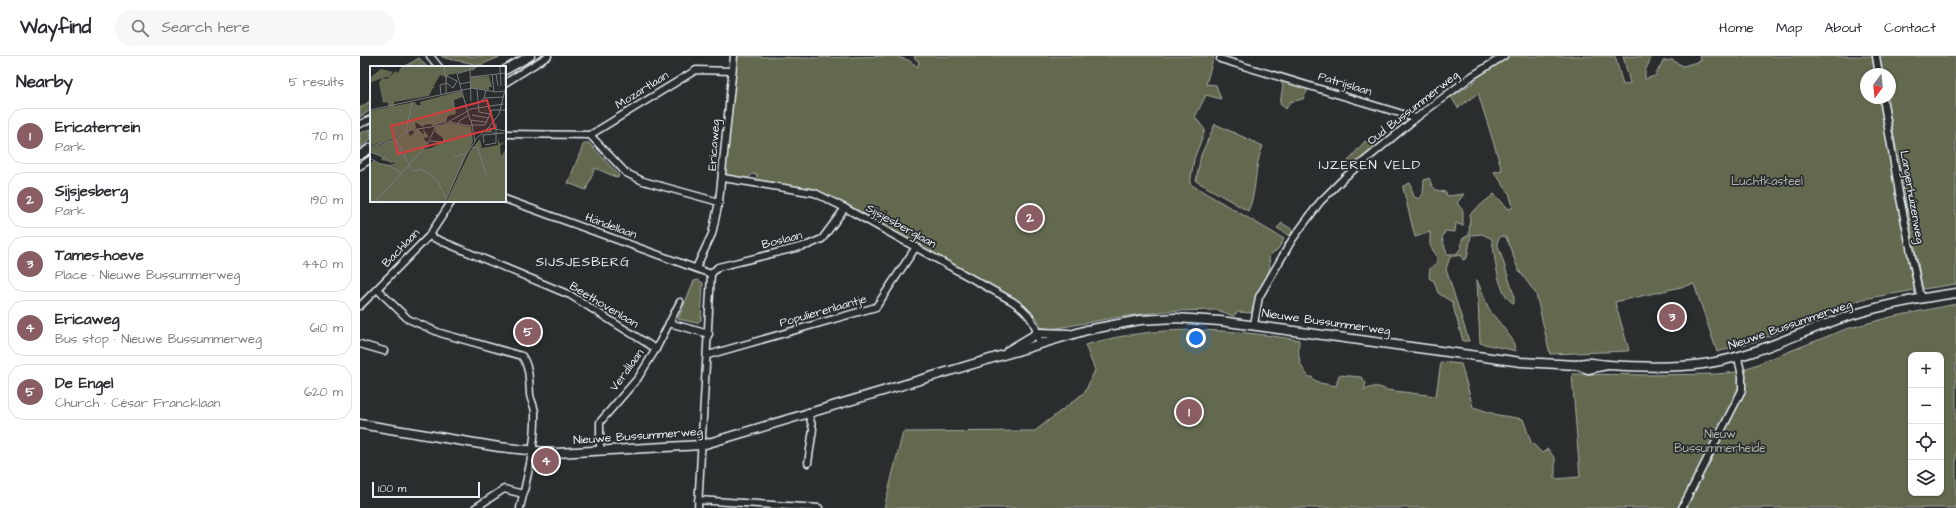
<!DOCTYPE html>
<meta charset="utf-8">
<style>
:root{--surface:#fff;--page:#f7f7f7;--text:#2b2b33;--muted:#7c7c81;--line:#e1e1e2;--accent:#8a5d65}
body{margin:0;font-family:"Architects Daughter",sans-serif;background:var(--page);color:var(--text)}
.controls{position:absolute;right:12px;bottom:12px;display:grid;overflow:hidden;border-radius:8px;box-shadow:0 1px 3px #0004}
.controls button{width:36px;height:36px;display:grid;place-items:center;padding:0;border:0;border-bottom:1px solid var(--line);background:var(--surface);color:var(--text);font:20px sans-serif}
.compass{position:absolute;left:1500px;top:12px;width:36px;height:36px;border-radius:50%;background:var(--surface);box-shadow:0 1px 3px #0004;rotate:195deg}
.scale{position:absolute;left:12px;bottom:10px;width:108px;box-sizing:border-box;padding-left:4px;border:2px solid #e8f1f8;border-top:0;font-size:11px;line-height:14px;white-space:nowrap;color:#e8f1f8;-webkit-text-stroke:3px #2a2d2e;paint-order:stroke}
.you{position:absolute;left:836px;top:282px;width:14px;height:14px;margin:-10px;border:3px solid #fff;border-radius:50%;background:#1a73e8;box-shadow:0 0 0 6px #1a73e833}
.badge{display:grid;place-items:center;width:26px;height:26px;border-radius:50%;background:var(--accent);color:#fff;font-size:13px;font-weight:700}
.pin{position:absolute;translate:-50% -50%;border:2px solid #fff;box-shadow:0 1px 4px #0006}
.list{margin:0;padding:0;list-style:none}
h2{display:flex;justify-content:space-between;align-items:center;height:52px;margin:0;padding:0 16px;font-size:17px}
h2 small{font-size:13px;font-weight:400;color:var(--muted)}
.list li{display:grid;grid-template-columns:26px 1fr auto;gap:12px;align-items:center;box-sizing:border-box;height:56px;margin:0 8px 8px;padding:0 8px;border:1px solid var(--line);border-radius:16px}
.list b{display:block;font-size:15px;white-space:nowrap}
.list p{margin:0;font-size:13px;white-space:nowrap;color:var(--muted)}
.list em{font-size:13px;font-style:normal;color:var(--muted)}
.icon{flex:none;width:22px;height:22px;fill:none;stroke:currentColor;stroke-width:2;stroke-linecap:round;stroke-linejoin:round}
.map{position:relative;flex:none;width:1596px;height:452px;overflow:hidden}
header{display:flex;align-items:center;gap:24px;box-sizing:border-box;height:56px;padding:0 20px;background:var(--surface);border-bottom:1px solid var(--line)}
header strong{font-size:19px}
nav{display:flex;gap:22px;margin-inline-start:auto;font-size:14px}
.search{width:280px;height:36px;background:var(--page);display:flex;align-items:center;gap:10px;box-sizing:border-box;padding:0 14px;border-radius:22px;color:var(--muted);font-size:15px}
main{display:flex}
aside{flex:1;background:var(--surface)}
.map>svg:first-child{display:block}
</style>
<header>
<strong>Wayfind</strong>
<div class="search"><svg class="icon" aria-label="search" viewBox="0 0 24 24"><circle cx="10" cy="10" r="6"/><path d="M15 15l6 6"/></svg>Search here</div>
<nav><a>Home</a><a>Map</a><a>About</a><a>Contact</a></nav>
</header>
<main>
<aside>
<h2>Nearby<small>5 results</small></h2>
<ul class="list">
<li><span class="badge">1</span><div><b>Ericaterrein</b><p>Park</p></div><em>70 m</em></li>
<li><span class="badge">2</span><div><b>Sijsjesberg</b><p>Park</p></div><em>190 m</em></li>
<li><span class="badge">3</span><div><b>Tames-hoeve</b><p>Place · Nieuwe Bussummerweg</p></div><em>440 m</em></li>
<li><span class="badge">4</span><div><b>Ericaweg</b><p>Bus stop · Nieuwe Bussummerweg</p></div><em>610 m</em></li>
<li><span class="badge">5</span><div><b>De Engel</b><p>Church · César Francklaan</p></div><em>620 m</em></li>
</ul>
</aside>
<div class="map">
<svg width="1596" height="452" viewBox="0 0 1596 452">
<rect width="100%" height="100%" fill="#2a2d2e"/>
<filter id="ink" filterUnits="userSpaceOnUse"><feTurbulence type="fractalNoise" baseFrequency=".025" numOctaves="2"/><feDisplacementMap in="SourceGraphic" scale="8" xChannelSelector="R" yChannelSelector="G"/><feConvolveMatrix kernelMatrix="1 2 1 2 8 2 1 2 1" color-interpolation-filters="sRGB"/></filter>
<g filter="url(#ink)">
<g fill="#62694f" stroke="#a5ada4" fill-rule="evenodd">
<path d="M81 0H142L118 10C106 4 93 6 81 0Z"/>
<polygon points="377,0 446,2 534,0 548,4 558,11 559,5 555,3 554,0 854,0 846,28 856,29 861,43 846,39 835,61 845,74 834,103 830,128 924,183 918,193 909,200 910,213 898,238 891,257 878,256 873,260 858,254 807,255 759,261 692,273 680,271 678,263 662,248 454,136 394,124 398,119 393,118 387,123 364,119"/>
<path d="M1145 0H1255L1263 29 1270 27 1263 0H1292L1285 15V23L1295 20 1303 5 1312 4 1323 10 1341 5 1339 0H1512L1515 18H1506V42H1520L1555 234 1503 243 1397 285 1357 296 1334 228 1255 246 1269 294 1268 295 1190 298 1176 238 1158 213 1146 181 1141 180 1137 186 1154 239V248C1137 237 1135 202 1132 183L1122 178 1111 179 1107 202 1103 204 1101 199 1090 201 1086 213 1109 285H1103L1092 246 1078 237 1074 225 1069 222 1070 212 1077 207V201L1070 189V176L1055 181 1043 132V130L1050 127 1054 141 1059 143 1063 138 1064 124 1069 122C1073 133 1075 135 1086 136L1087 140 1104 138 1097 147 1103 155V170L1096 167 1095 176 1085 175 1082 182 1087 198H1096L1101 192 1102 183 1109 179 1110 158 1134 138 1149 153 1153 151 1149 137 1134 116 1142 114 1118 37 1098 52 1091 41 1114 26 1112 18Z"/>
<polygon points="1519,0 1596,0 1596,228 1563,233 1562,230 1527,42 1530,42 1530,18 1523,18"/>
<polygon points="59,2 67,11 44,11"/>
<polygon points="917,22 950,29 943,43 930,46 926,53 920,48 923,29"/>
<polygon points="11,44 11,54 0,61 0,51 2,51"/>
<path d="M855 68 903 90C893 112 898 134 888 155L836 125 841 99Z"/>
<polygon points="11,73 11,83 0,91 0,77"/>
<polygon points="1005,85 1014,91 992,113 988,105"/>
<polygon points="224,87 229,87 259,119 258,122 235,112 226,134 208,127"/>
<polygon points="922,167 933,174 930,180 917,172"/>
<polygon points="338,224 343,227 341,264 337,267 318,263 334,225"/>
<polygon points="1117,224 1129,253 1152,283 1156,295 1120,287"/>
<path d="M1596 248V452H524L543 376 675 375 725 336 735 314 725 289C798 268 865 272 939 284 938 300 938 309 949 321H952L953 323 960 327 976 330 979 319 1001 321 1006 327 1004 335C1011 330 1019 329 1026 334L1076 340 1081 306 1101 308 1113 351 1138 359 1163 363 1171 386 1182 397 1188 393 1195 403V423L1220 421 1212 318 1288 319 1357 318 1377 316 1486 273 1531 261ZM1551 299H1581V437H1551Z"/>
</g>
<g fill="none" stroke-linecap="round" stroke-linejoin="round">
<defs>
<g id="street">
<polyline points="70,0 79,11"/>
<polyline points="1516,0 1519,18"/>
<polyline points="860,3 1056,62"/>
<polyline points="145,27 188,0"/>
<polyline points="1523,42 1539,137 1559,236 1563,242"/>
<polyline points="0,68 11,63"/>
<polyline points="145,78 230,79 266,117 283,125 359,146"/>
<polyline points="230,79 336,14 372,15"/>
<polyline points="0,110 11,103"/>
<path d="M363 122 455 137 485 152 652 245C669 256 676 267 679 286"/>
<polyline points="145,143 351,218"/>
<polyline points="69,180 210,239 296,293"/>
<polyline points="336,212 352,178 359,146 374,0"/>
<polyline points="351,218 358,211 448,189 462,183 485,152"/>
<path d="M17 233 48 263 80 277 162 300C170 312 169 325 170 339 171 345 175 351 175 357 176 388 167 422 160 452"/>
<polyline points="0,250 69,180 92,145"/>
<polyline points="309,267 349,278"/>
<polyline points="894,268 899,241 932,184 960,146 985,121 1056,62 1112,20 1144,0"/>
<polyline points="0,288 24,295"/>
<polyline points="348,299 516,251 556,191"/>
<polyline points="448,356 453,373 448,407"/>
<polyline points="240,395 240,366 278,322 296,293 320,246"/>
<polyline points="338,444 459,452"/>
<polyline points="115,452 144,433 163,438"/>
<polyline points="338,452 351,218"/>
<polyline points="1322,452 1382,334 1382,320 1378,302"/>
</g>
<g id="secondary">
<polyline points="145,14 170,0"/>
<polyline points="0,99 11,92"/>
<polyline points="648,295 678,277 709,278"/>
<path d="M1217 309C1229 304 1237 309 1249 309 1280 311 1312 312 1343 308 1396 301 1442 274 1492 259 1526 248 1561 242 1596 237"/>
<polyline points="0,368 139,391 196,397 342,389 727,274 780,264 816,262 860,265 1161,306 1217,309 1228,313 1247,309"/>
</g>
</defs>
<use href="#street" stroke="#e8f1f8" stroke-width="9"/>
<use href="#secondary" stroke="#e8f1f8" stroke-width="11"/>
<use href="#street" stroke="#2a2d2e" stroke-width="6"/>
<use href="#secondary" stroke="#2a2d2e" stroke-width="8"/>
</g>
</g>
<g text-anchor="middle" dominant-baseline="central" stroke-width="3.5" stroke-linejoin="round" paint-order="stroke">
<g font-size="12" fill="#e8f1f8" stroke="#2a2d2e">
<text transform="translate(985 28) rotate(17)">Patrijslaan</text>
<text transform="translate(282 34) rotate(-32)">Mozartlaan</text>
<text transform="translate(1053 52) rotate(-38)">Oud Bussummerweg</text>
<text transform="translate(354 89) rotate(-86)">Ericaweg</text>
<text transform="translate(1552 141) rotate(80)">Langerhuizenweg</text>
<text transform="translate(251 170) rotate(20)">Händellaan</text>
<text transform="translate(541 170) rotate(29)">Sijsjesberglaan</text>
<text transform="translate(422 184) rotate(-14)">Boslaan</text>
<text transform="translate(41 192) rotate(-46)">Bachlaan</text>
<text transform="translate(244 249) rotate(31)">Beethovenlaan</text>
<text transform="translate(463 255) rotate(-16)">Populierenlaantje</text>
<text transform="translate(966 266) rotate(8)">Nieuwe Bussummerweg</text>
<text transform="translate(1430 269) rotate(-19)">Nieuwe Bussummerweg</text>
<text transform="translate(267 314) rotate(-54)">Verdilaan</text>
<text transform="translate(278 380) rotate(-4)">Nieuwe Bussummerweg</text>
</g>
<g font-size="12" fill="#acb4ac" stroke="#2a2d2e">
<text x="1407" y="125">Luchtkasteel</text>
<text x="1360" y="378">Nieuw<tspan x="1360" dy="14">Bussummerheide</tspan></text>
</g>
<g font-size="13" letter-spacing="1" fill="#e8f1f8" stroke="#2a2d2e">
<text x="1010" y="109">IJZEREN VELD</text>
<text x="223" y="206">SIJSJESBERG</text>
</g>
</g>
<g transform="translate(10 10)">
<rect width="136" height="136" fill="#2a2d2e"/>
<path d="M32 0H107L104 4 78 9 76 15 75 11 70 9 63 21 66 22H63L59 30 24 36V40L45 36 47 39H51L50 36 53 35 91 25 94 34 92 31 84 34 86 48 78 50 76 56 63 60 61 58 54 59 53 61 45 56 46 62 18 75 0 79V45L19 41 17 36 13 37 9 17 12 12 0 17 1 11 11 3 23 6 19 11 12 12 17 13 26 5 28 7ZM119 10 122 21H119V24L101 22V11ZM79 57 101 61 103 75 75 136H1L0 99 3 94 9 97 22 99 26 103 23 99 25 97 11 94 12 91 0 86V81L19 76 38 66 40 70 44 67 43 65 48 63 54 69 53 63 59 71 53 72 58 77 53 83 61 82 73 76V72L65 66 66 61ZM118 63 125 67 134 66 123 68V66L115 67 110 73 112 82 128 79V73L130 78 136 75 130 80 131 90 136 83V136H76L100 85Z" fill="#62694f"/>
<path fill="none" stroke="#767b7f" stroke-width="1" d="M74 0 75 9 87 15M130 0 131 20M135 0V20M100 4 101 35M122 8 124 26M126 8 128 20M101 11 135 7M89 18 101 16M107 23 109 46 120 48M76 28V11M71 29 70 19 77 17 83 22 87 15M114 32 133 31M108 38 114 32 116 24M0 44 102 22 126 26 135 25M102 49 118 52M100 54 87 8 109 0M100 54 116 56M101 54 105 75M79 56 101 60M88 59 89 55 99 49M101 59H115M115 59 122 44H136M119 61 129 48 136 20M119 62 136 65M36 66 42 36M26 73 39 99 44 105 51 103 59 108 68 116 76 132M60 75 72 76M114 77 113 69 134 67M115 79 126 77V58M0 80 21 75 41 64 73 59 101 43 134 38M101 81 108 82 116 109M0 86 18 93 24 100M84 91 96 87M0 92 10 98 21 100 31 107M5 136 57 79 66 60M75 136 95 90 107 72 119 61"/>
<path fill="#d83c3d" fill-opacity="0.15" stroke="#d83c3d" stroke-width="2" d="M117 34 125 62 28 88 21 60Z"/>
<rect width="136" height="136" fill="none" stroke="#e8f1f8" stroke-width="2"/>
</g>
</svg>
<div class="controls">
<button>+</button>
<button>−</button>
<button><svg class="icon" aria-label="locate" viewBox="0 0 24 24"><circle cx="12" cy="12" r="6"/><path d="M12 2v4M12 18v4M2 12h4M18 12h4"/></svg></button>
<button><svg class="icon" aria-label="layers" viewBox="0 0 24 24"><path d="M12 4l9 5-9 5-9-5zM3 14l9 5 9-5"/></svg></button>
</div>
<svg class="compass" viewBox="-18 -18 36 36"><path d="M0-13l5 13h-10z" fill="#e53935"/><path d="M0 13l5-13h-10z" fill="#7c7c81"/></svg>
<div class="scale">100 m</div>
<div class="you"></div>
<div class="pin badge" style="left:829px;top:356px">1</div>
<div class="pin badge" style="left:670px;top:162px">2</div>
<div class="pin badge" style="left:1312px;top:261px">3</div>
<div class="pin badge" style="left:186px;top:405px">4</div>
<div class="pin badge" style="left:168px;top:276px">5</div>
</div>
</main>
